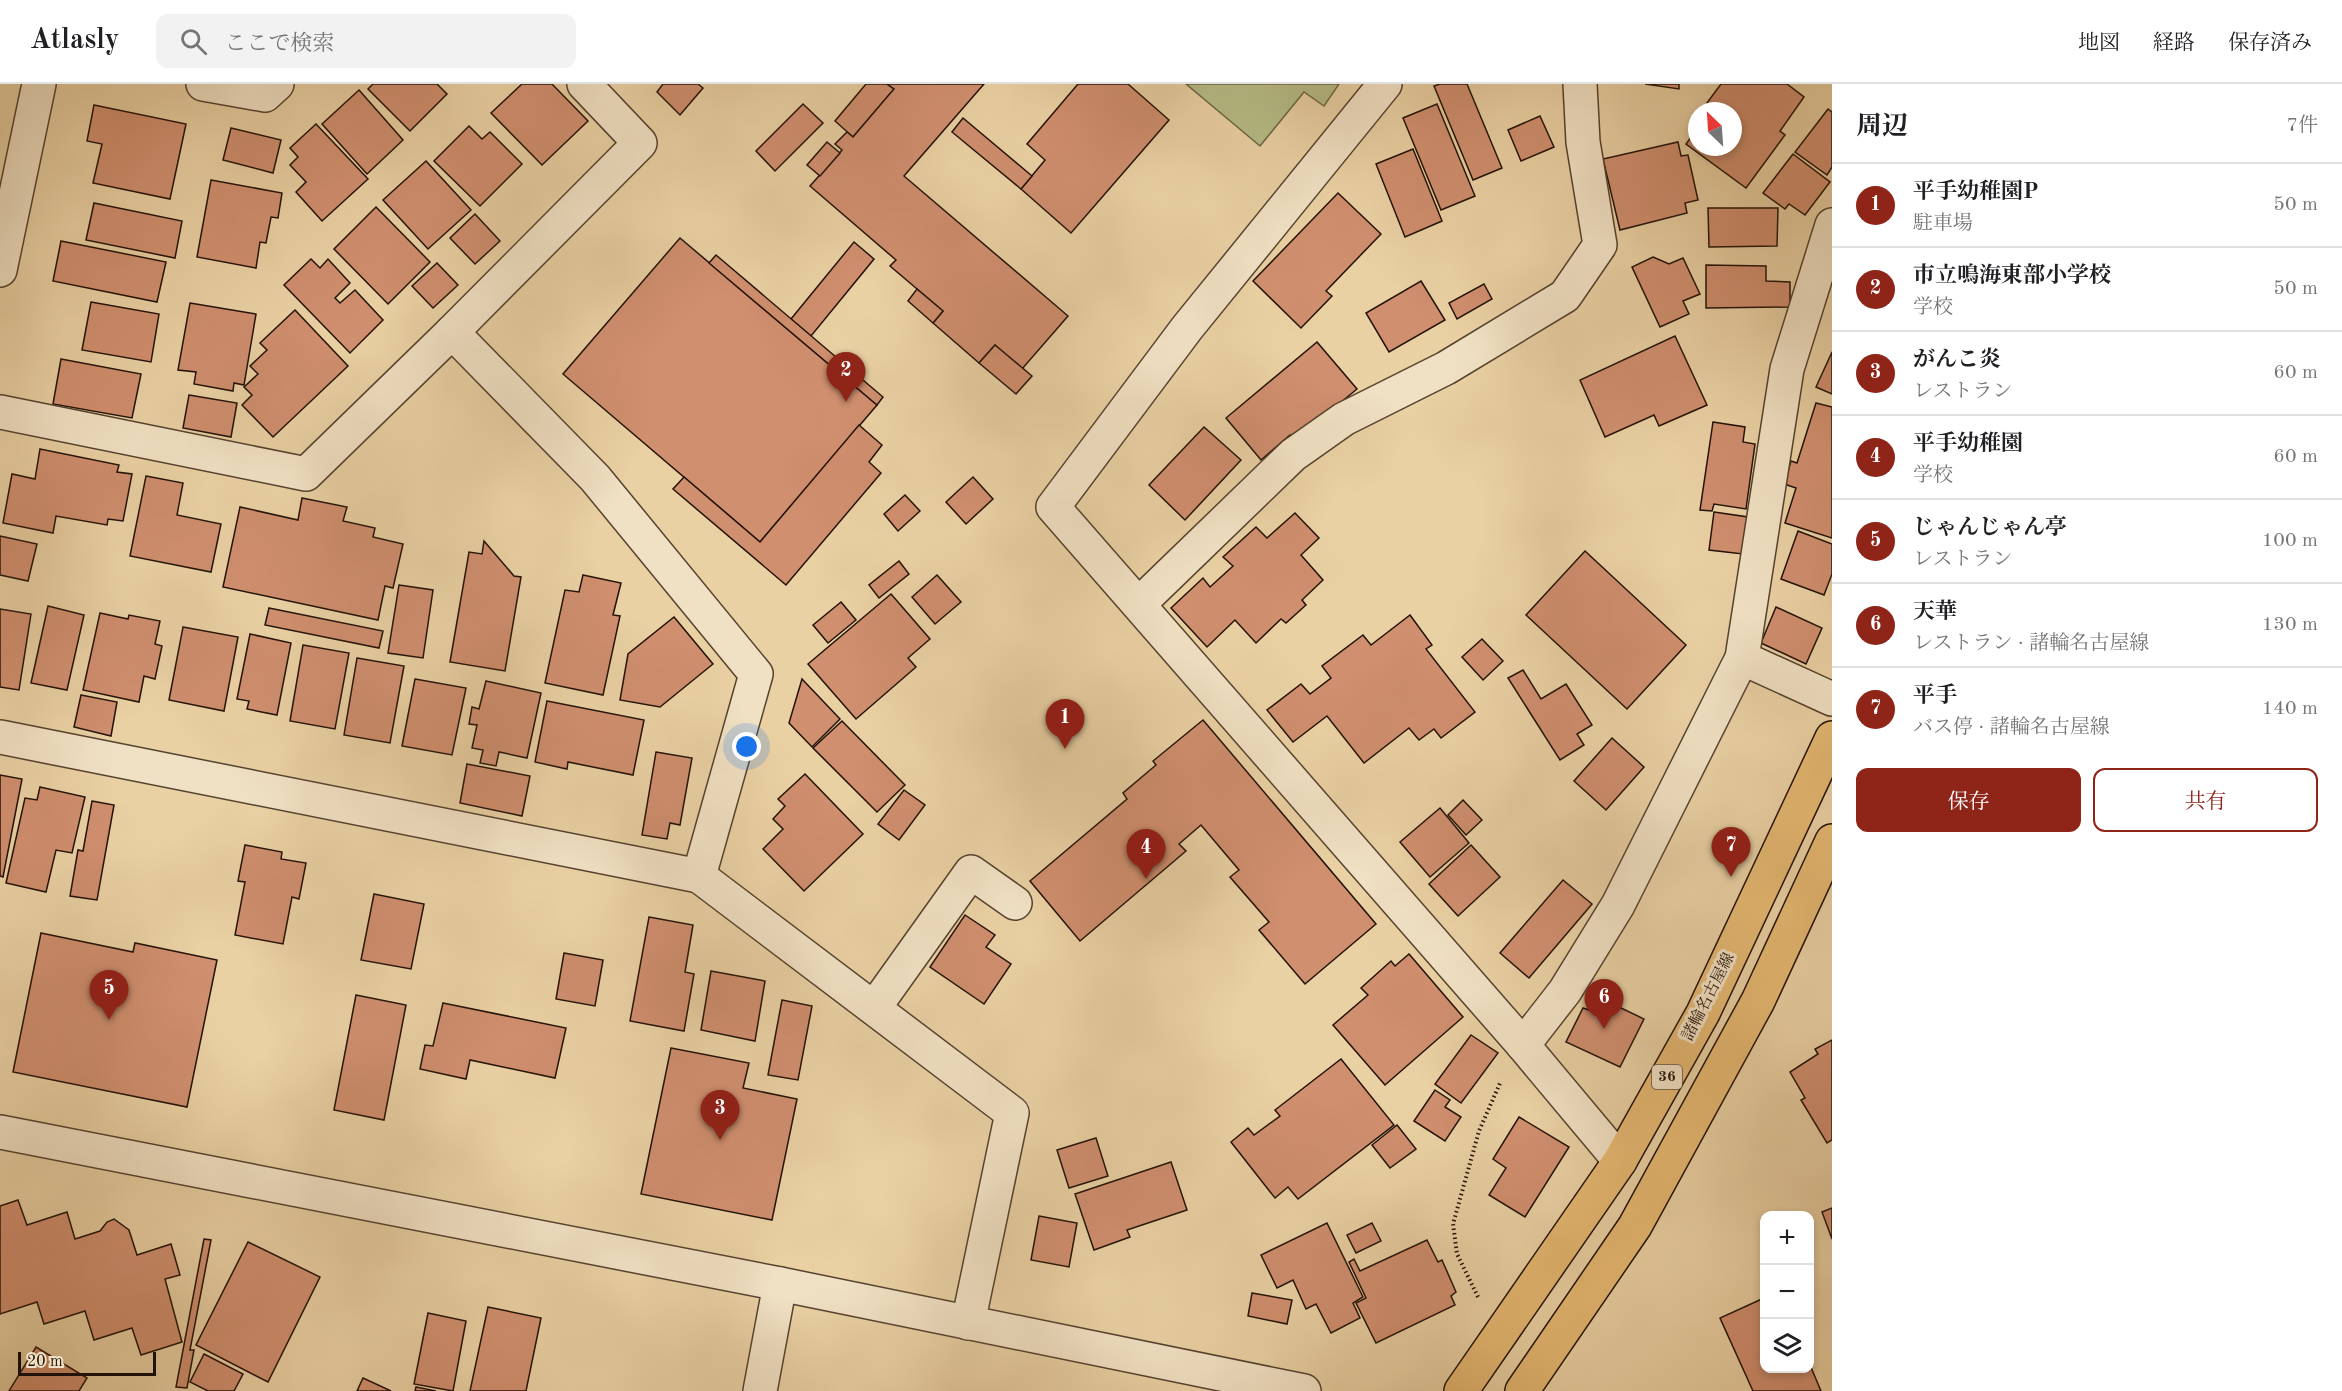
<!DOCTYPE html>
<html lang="ja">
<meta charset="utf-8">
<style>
:root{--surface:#fff;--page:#f2f2f2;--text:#202124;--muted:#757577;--line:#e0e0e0;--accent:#8f2418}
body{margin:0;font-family:"Old Standard TT","Noto Serif JP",serif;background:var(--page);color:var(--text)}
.controls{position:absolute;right:18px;bottom:18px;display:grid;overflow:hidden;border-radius:12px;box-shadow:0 3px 9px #0003}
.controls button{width:54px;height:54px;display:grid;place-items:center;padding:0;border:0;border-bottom:2px solid var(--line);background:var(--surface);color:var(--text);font:30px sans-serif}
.compass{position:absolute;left:1688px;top:18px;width:54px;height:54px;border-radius:50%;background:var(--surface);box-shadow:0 3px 9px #0003;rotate:335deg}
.scale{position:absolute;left:18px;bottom:15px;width:138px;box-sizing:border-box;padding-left:6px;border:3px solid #231207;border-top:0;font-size:16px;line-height:21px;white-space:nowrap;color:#231207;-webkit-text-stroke:4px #f1e1c4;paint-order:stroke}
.you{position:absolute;left:747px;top:663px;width:21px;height:21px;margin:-15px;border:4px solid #fff;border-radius:50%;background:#1a73e8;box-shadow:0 0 0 9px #1a73e833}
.badge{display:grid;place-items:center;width:39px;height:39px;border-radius:50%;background:var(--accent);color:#fff;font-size:20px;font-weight:700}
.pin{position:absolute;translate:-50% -50px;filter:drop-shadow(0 2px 3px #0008)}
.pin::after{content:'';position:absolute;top:32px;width:21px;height:18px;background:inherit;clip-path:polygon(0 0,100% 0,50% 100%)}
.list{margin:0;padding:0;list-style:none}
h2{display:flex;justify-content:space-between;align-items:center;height:78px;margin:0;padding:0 24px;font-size:26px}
h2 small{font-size:20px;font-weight:400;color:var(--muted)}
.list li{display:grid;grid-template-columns:39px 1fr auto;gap:18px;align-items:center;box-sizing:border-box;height:84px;padding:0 24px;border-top:2px solid var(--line)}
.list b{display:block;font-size:22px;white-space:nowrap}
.list p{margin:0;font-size:20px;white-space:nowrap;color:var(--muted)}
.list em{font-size:20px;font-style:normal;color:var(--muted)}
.actions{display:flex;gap:12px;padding:18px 24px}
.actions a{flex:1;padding:14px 0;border:2px solid var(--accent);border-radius:12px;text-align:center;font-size:21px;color:var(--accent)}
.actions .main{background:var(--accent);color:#fff}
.icon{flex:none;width:33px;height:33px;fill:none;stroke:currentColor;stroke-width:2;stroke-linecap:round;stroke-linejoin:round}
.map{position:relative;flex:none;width:1832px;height:1307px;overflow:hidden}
header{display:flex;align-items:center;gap:36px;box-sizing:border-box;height:84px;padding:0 30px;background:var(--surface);border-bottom:2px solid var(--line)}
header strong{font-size:28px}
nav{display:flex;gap:33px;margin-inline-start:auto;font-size:21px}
.search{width:420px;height:54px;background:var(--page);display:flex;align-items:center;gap:15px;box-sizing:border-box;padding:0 21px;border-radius:12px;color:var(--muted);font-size:22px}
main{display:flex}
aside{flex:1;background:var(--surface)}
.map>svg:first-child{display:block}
</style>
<header>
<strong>Atlasly</strong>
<div class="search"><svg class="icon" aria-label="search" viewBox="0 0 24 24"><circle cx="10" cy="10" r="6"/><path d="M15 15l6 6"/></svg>ここで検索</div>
<nav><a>地図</a><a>経路</a><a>保存済み</a></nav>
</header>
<main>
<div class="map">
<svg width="1832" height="1307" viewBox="0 0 1832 1307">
<rect width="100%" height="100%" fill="#ead1a4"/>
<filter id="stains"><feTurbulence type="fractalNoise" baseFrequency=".00333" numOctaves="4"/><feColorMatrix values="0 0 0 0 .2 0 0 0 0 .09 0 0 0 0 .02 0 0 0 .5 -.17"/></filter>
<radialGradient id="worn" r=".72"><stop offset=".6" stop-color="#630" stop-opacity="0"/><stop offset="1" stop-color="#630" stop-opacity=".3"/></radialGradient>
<polygon fill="#b6bc86" stroke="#6c6746" stroke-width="1.5" points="1186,0 1339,0 1324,22 1304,8 1260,62"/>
<g fill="#d08f6f" stroke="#231207" stroke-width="1.5">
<polygon points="373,0 437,0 447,10 410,47 368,5"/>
<polygon points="522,0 552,0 588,37 542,81 491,29"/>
<polygon points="663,0 698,0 703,4 680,31 657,8"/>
<polygon points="866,0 887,0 894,5 853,53 835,37"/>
<polygon points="887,0 984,0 904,92 1068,232 1022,285 995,261 979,279 933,239 943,227 890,182 896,176 810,102 842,66 835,60 847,48 853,53 894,5"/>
<polygon points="1078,0 1128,0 1169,36 1071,149 1021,105 1045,76 1027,60"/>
<polygon points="1440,0 1467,0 1502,84 1473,96 1434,2"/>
<polygon points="1645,0 1679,0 1679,5"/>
<polygon points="1721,0 1787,0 1804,13 1780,47 1785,51 1746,104 1686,60 1697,45 1697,63 1733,63 1733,27 1710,27 1713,24 1707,19"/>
<polygon points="359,6 403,56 367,90 322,40"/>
<polygon points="803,20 823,39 775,87 756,67"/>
<polygon points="1437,20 1475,112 1441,126 1403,34"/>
<polygon points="94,21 186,40 170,115 93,99 102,60 87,57"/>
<polygon points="1828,25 1832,28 1832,83 1827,91 1795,68"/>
<polygon points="1540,32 1554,63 1521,77 1508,46"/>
<polygon points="963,34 1032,92 1021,105 952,48"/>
<polygon points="316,40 368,95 322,137 296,108 306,98 290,81 298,73 290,64"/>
<polygon points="469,42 482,55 490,48 522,80 480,122 434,77"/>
<polygon points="231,44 281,56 273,89 223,76"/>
<polygon points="827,58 840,69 820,92 807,81"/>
<polygon points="1678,58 1681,72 1688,71 1698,116 1685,119 1687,129 1620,146 1603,75"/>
<polygon points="1413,65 1442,137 1405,153 1376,80"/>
<polygon points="1793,70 1830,98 1805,131 1789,120 1785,125 1763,109"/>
<polygon points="426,77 471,126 428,165 383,116"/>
<polygon points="211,96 282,109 278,134 271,133 266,159 260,158 256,184 197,173"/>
<polygon points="1338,109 1381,150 1326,207 1332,212 1301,244 1253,197"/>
<polygon points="94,119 182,137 175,174 86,156"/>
<polygon points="376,123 430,178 388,220 334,165"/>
<polygon points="1708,124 1778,124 1777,162 1709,163"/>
<polygon points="475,130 500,157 475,180 450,154"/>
<polygon points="680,154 877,321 760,458 563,290"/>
<polygon points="61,157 166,178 157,218 53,197"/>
<polygon points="854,158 874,175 811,252 791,235"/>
<polygon points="716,171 883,313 877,321 709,179"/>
<polygon points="1653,173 1669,180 1683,174 1700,210 1683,217 1689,230 1660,243 1632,183"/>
<polygon points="311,175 320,184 328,175 350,199 335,214 340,219 355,206 383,236 350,269 284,201"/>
<polygon points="437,179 458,201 433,224 412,202"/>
<polygon points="1706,181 1766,182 1766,197 1790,198 1790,223 1706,224"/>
<polygon points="1421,197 1445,236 1389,268 1366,229"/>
<polygon points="1484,200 1492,215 1457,235 1449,219"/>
<polygon points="917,205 943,227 933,239 908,217"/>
<polygon points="91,218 159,230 151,278 82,266"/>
<polygon points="190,219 256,230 244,301 234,299 233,307 194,300 196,288 178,286"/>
<polygon points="295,226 348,282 273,353 242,321 252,311 244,303 258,290 250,282 267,266 260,259"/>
<polygon points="1675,252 1707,321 1659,342 1654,331 1605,353 1580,296"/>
<polygon points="1317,258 1357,305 1295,356 1290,351 1261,376 1226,334"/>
<polygon points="995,261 1032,292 1016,310 979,279"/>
<polygon points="1832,268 1832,310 1816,303"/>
<polygon points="61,275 141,290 132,334 53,320"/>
<polygon points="189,311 237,319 231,353 183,344"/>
<polygon points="1816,319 1832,323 1832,454 1785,439 1796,404 1784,400 1791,377 1797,379"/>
<polygon points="1713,338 1745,343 1743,358 1755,360 1746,425 1714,420 1712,427 1700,426"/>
<polygon points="859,341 882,361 869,378 881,389 786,501 673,405 684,393 760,458"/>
<polygon points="1204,343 1241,376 1185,436 1149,401"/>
<polygon points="40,365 119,381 117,388 132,390 123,437 108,435 107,441 56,432 53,449 3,439 12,390 35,395"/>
<polygon points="146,392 183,399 177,431 221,440 211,488 130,472"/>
<polygon points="973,393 993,415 966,440 946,418"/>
<polygon points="905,411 920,427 898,447 884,430"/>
<polygon points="302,414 347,423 343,437 375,444 373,453 403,460 393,504 385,502 378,536 223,503 240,423 298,436"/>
<polygon points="1714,428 1748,433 1743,470 1709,466"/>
<polygon points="1295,429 1319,454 1301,471 1323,496 1302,516 1306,521 1286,539 1281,535 1256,559 1235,536 1207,563 1171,524 1203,494 1210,503 1233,482 1223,473 1256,443 1267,454"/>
<polygon points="1798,447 1832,460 1832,490 1824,511 1781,495"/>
<polygon points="0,452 37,460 28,497 0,491"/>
<polygon points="484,457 514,492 521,493 505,587 450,578 469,468 482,470"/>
<polygon points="1585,467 1686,561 1627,625 1526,531"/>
<polygon points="899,477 909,490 879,514 869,501"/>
<polygon points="583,491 621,499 613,531 620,532 603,611 545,599 565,506 579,508"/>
<polygon points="937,491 961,518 935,540 912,513"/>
<polygon points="399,501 433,506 423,574 388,569"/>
<polygon points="891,510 930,555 908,574 916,583 856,635 808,580"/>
<polygon points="841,518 856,536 828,559 813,541"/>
<polygon points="48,522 84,531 67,606 31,599"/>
<polygon points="1776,523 1822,544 1806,580 1761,559"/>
<polygon points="269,524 383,547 379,564 265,541"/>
<polygon points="0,525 31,530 19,606 0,603"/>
<polygon points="100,529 128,535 129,531 160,537 155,560 162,562 155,595 144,592 139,618 83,606"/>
<polygon points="1410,531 1432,561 1426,565 1475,628 1441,654 1434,645 1419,656 1409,644 1364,679 1327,632 1293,658 1267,626 1301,600 1310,610 1331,594 1322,582 1363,551 1371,561"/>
<polygon points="674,533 713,580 660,623 620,616 628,570"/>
<polygon points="183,543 238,553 224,627 169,616"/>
<polygon points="250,550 291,559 277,631 247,625 249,617 237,615"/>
<polygon points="1482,555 1503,577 1483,596 1462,573"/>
<polygon points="303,561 349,569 335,645 290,637"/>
<polygon points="357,574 404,582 390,659 344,651"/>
<polygon points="1523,586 1541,615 1566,600 1592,641 1577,650 1584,661 1560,676 1508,594"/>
<polygon points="415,595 466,604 452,671 402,662"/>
<polygon points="802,595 840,635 812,663 789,639"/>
<polygon points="486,597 541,609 527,674 499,668 496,682 480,679 483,666 472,664 477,641 469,640 472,623 479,625"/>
<polygon points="81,611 117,618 111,652 74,643"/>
<polygon points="547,617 644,636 633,691 568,678 567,685 535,678"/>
<polygon points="1203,636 1376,840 1305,900 1259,846 1269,838 1230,793 1239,786 1201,741 1179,760 1186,767 1080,857 1030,797 1127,715 1123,709 1156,681 1153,677"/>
<polygon points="842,637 905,701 877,728 813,664"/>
<polygon points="1612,654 1644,683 1606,726 1574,697"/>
<polygon points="656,668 692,674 680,741 670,739 667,755 642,751"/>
<polygon points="467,680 530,692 522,732 460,719"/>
<polygon points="805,690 863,750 804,807 763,765 783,745 773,735 785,722 778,715"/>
<polygon points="0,691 22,695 3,793 0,792"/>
<polygon points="40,703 85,713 72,769 56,766 46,808 6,799 25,714 37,716"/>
<polygon points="904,706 925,721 899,756 878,740"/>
<polygon points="1463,716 1482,736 1466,751 1448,731"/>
<polygon points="92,717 114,721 97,816 70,812 78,766 83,767"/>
<polygon points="1440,724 1469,759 1430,793 1400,758"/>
<polygon points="245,761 282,768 281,775 306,779 299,815 292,813 283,860 235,851 245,798 238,797"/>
<polygon points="1471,761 1500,793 1458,832 1429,800"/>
<polygon points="1563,796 1592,820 1529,894 1500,869"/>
<polygon points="374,810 424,820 411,885 361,876"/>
<polygon points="965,831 995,851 986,863 1011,880 984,920 930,883"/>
<polygon points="649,833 693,841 685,888 694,890 684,947 630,937"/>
<polygon points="41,849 133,868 135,859 217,876 187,1023 13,988"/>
<polygon points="564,869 603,876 595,922 556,915"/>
<polygon points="1409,870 1463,933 1385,1001 1333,941 1368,911 1361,904 1391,877 1395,882"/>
<polygon points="711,887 765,897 755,957 701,946"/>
<polygon points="356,911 406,921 384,1036 334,1026"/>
<polygon points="1596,912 1644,935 1620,983 1566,958 1583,924 1589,926"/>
<polygon points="782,916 812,922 798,996 768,991"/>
<polygon points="443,919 566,944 555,994 470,976 466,995 420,985 425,961 433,962"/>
<polygon points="1471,951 1498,969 1461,1019 1435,1000"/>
<polygon points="1832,956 1832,1056 1827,1059 1801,1016 1805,1014 1790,988 1818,970 1815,965"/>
<polygon points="671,964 749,979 743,1004 797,1015 772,1136 641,1110"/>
<polygon points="1341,975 1394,1041 1298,1115 1288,1103 1275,1114 1231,1058 1248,1044 1254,1051 1280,1032 1275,1026"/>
<polygon points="1435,1006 1450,1016 1445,1023 1461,1033 1445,1057 1414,1037"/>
<polygon points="1519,1033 1569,1063 1525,1133 1489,1111 1506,1084 1493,1075"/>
<polygon points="1397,1041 1416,1065 1390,1084 1372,1061"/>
<polygon points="1096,1054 1108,1092 1069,1104 1057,1066"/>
<polygon points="1171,1078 1187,1126 1127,1146 1130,1153 1094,1166 1075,1110"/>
<polygon points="18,1116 27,1141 67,1128 75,1155 100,1147 107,1138 114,1135 129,1146 137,1171 171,1160 180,1191 165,1195 182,1258 141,1271 132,1244 94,1256 85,1227 44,1240 37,1218 0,1230 0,1122"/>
<polygon points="1832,1124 1832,1155 1822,1128"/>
<polygon points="1039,1132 1077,1139 1069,1183 1031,1176"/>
<polygon points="1327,1139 1363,1213 1353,1219 1360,1234 1331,1249 1316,1220 1306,1225 1293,1196 1277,1204 1261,1171"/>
<polygon points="1372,1139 1381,1157 1356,1169 1347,1151"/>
<polygon points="204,1155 211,1156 190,1266 194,1266 187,1304 176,1303"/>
<polygon points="1427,1156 1438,1178 1442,1176 1456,1208 1451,1212 1455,1221 1376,1259 1356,1219 1366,1214 1349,1178 1354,1175 1360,1187"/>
<polygon points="248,1158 320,1193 268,1298 196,1261"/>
<polygon points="1252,1209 1292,1216 1287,1240 1248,1232"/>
<polygon points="1764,1214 1764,1284 1810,1284 1810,1281 1821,1307 1753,1307 1720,1234"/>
<polygon points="488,1223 541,1234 526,1307 470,1307"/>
<polygon points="428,1229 466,1237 453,1307 414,1300"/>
<polygon points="36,1263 87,1294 79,1307 9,1307"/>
<polygon points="204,1270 243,1290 234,1307 208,1307 190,1298"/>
<polygon points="363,1294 391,1307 357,1307"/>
<polygon points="416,1303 436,1307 415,1307"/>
</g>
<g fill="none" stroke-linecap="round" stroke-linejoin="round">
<defs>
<g id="minor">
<polyline points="203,0 265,11 277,0"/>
<polyline points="584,0 640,59 452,248 595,394 756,590 699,792 1012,1029 968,1239"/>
<polyline points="1385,0 1187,244 1053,423 1523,961 1620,1077"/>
<polyline points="0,186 39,0"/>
<polyline points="0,328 306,390 452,248"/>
<polyline points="1139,520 1293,371 1344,335 1446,284 1565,212 1600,161 1583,58 1580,0"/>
<polyline points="1742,574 1832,615"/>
<polyline points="0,653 699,792"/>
<polyline points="874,924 971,788 1015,819"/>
<polyline points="1523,961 1565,907 1618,821 1742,574 1787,285 1832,141"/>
<polyline points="0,1048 780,1200 1304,1307"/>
<polyline points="760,1307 780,1200"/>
</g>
<g id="major">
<polyline points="1461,1307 1620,1077 1703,929 1832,654"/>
<polyline points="1522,1307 1635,1142 1758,917 1832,757"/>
</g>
</defs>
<use href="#minor" stroke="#55422e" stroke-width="36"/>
<use href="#major" stroke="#231207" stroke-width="36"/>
<polyline stroke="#231207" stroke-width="4" stroke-dasharray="1.5 3" stroke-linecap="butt" points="1478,1213 1457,1170 1453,1140 1479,1047 1501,997"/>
<use href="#minor" stroke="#f1e1c4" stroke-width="33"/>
<use href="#major" stroke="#e5b872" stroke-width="33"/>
</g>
<g text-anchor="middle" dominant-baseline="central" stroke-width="6" stroke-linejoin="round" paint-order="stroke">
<rect fill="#f1e1c4" stroke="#615040" stroke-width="1.5" x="1652" y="981" width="30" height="24" rx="4.5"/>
<g font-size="15" font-weight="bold" fill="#231207">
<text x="1667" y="993">36</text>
</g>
<g font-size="16" fill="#231207" stroke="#f1e1c4">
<text transform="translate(1709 913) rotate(-63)">諸輪名古屋線</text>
</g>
</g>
<rect width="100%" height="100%" filter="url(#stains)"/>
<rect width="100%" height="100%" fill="url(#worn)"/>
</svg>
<div class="controls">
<button>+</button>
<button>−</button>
<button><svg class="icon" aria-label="layers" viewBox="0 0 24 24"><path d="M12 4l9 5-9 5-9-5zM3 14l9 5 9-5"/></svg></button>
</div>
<svg class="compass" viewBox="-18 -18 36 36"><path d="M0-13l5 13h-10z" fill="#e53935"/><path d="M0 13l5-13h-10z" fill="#757577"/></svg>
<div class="scale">20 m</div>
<div class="you"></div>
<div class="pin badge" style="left:1065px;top:665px">1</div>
<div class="pin badge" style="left:846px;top:318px">2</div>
<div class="pin badge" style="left:720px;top:1056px">3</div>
<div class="pin badge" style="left:1146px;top:795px">4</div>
<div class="pin badge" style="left:109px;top:936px">5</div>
<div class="pin badge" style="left:1604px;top:945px">6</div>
<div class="pin badge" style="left:1731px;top:793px">7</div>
</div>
<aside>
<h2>周辺<small>7件</small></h2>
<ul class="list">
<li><span class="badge">1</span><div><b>平手幼稚園P</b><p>駐車場</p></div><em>50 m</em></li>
<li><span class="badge">2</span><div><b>市立鳴海東部小学校</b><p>学校</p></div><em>50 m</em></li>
<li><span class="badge">3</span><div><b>がんこ炎</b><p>レストラン</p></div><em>60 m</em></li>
<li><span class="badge">4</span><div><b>平手幼稚園</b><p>学校</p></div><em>60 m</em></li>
<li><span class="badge">5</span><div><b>じゃんじゃん亭</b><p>レストラン</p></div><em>100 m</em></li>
<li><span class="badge">6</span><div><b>天華</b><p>レストラン · 諸輪名古屋線</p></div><em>130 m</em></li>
<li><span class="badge">7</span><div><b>平手</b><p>バス停 · 諸輪名古屋線</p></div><em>140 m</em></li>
</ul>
<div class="actions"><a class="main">保存</a><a>共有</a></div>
</aside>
</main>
